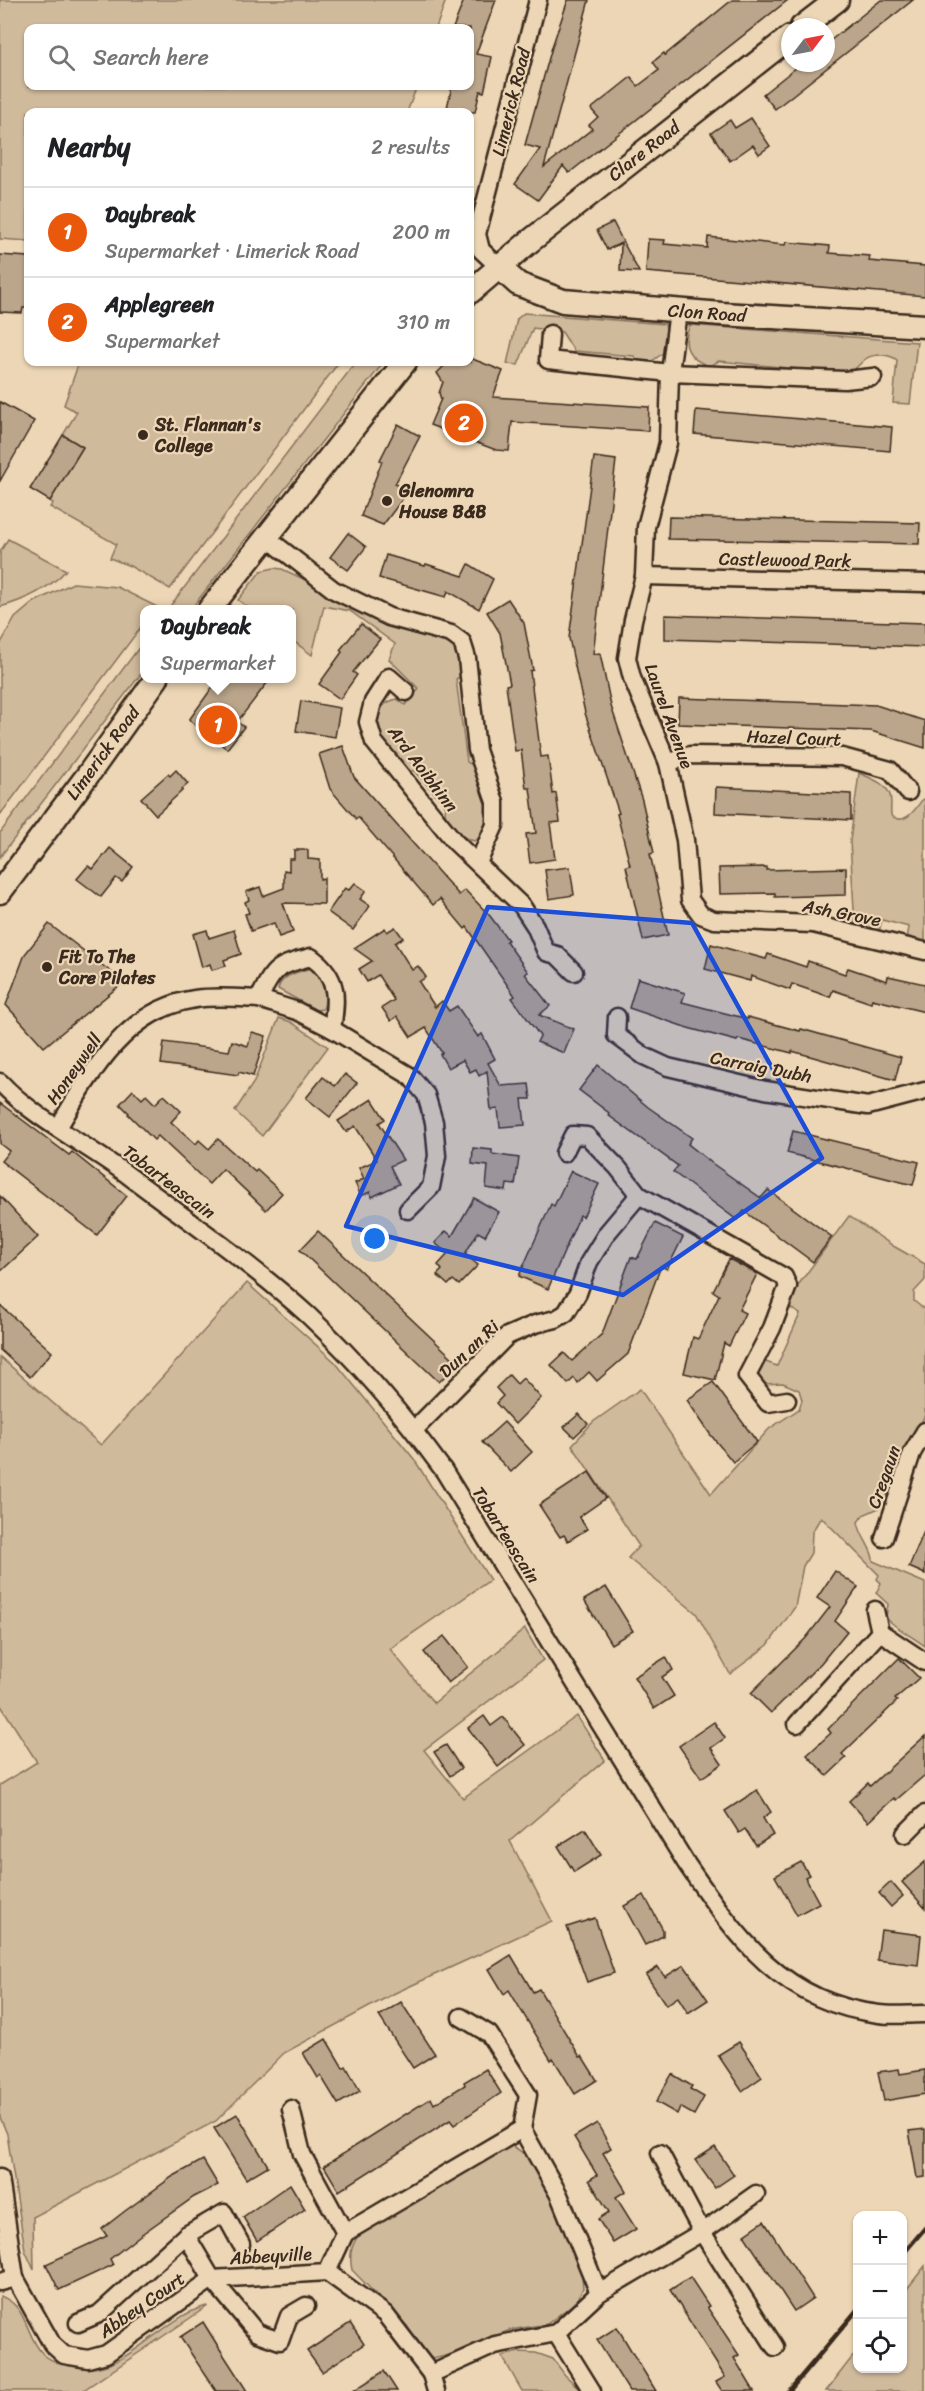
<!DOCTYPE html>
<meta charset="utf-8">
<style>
:root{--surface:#fff;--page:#f6f6f6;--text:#202124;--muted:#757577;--line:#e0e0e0;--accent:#ea580c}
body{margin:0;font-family:Sriracha,sans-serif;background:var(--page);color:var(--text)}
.controls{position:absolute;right:18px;bottom:18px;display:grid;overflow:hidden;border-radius:12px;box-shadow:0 2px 4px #0004}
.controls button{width:54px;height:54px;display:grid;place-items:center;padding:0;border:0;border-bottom:2px solid var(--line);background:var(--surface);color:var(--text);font:30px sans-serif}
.compass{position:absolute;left:781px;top:18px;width:54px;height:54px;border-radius:50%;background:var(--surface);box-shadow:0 2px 4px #0004;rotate:58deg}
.you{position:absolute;left:375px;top:1239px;width:21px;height:21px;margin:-15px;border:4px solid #fff;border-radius:50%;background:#1a73e8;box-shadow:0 0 0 9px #1a73e833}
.badge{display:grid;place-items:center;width:39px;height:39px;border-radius:50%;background:var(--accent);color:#fff;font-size:20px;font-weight:700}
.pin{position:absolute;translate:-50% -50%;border:3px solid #fff;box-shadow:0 2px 6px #0006}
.popup{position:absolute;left:140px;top:605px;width:156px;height:78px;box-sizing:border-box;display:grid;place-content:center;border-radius:12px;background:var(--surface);filter:drop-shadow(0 2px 4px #0005);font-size:20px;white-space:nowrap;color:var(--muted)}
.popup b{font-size:22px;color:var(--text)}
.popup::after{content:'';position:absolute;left:50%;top:100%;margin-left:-12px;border:12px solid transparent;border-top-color:var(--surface)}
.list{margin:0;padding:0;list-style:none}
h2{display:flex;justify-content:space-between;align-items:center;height:78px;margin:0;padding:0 24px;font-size:26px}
h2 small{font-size:20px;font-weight:400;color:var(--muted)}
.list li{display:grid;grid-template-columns:39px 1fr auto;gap:18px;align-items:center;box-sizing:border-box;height:90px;padding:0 24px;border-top:2px solid var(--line)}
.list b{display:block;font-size:22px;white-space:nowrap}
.list p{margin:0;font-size:20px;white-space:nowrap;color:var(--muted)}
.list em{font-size:20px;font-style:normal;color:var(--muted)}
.icon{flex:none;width:33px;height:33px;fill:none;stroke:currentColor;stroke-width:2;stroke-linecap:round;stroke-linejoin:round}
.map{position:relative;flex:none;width:925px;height:2391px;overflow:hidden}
.search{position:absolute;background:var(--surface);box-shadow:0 2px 4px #0004;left:24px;top:24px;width:450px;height:66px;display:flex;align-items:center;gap:15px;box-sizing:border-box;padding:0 21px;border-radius:12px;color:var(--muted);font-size:22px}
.panel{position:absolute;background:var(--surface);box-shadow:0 2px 4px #0004;left:24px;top:108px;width:450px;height:258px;border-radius:12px}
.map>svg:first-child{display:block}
</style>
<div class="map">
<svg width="925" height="2391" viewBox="0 0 925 2391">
<rect width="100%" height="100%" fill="#ecd6b5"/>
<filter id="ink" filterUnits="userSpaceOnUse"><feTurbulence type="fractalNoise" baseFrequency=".0167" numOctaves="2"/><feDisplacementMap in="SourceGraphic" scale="12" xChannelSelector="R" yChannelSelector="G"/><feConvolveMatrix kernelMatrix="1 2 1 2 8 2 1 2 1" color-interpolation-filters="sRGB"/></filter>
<g filter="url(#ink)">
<g fill="#d0ba9c" stroke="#86725d" stroke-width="1.5">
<polygon points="0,0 446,0 436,28 28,28 28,86 417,86 407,112 28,112 28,241 0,239"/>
<path d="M524 313 665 324 667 333 665 351C655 360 643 370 634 356L574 351 562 332 533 328 518 365 507 364 517 319Z"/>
<path d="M690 325 917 342 910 404 893 403 897 360C892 356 889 356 883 355 862 354 863 365 848 374L719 361 709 366C688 359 681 345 690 325Z"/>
<polygon points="79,362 339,362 170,589 130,566 110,558 116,544 50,507 53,503 50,501 83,447 63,435 77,412 64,405"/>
<polygon points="356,362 384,362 191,609 168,609"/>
<path d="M8 539 66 570C51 588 23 601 0 607V552Z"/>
<path d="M274 568 282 569 312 583 340 604 352 605 379 622 448 641 456 649 463 675 456 679 467 762 476 767C480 779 487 792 489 804 491 816 486 837 474 841 459 837 441 822 446 806L414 771C396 774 353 709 397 699L405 705 419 689 389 659 395 644 350 611 324 606 312 655 292 640V610L251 609 238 600 261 571Z"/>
<polygon points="73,583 117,587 157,607 155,609 144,610 144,623 0,815 0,645 15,618 34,602"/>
<polygon points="144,641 144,670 0,857 0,833"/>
<path d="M859 773C870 778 886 783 890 795 892 801 890 809 891 815 904 827 915 810 922 800L925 799V943L907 939 909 927 882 920 879 932 855 927 850 841Z"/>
<path d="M311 968C321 979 329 993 323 1009L316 1010 278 989C281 975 299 972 311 968Z"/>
<polygon points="279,1018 291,1022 328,1047 262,1136 235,1111 254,1082"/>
<path d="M849 1216 895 1247 925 1264V1280L914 1292V1301L925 1310V1415L900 1464 894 1494 881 1507 863 1515 858 1522C860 1537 874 1550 873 1561L925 1583V1646C914 1637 891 1626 886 1617L888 1604 876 1593 881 1583 877 1579 879 1575 821 1517 812 1532 811 1553 803 1566 795 1607 768 1645 730 1674 696 1613 628 1558 639 1546 572 1445 593 1422 640 1389 711 1494 769 1429 799 1409 802 1400 799 1390 783 1383 765 1384 759 1377 757 1371 763 1361 777 1366 800 1314 787 1306 796 1288Z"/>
<polygon points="247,1283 335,1362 414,1459 490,1580 390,1649 434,1703 525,1629 543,1660 424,1750 463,1798 577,1716 605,1760 510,1841 552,1921 395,1993 284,2053 216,2121 33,2217 34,2270 25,2250 7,2134 0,2117 0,1785 37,1762 0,1704 0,1357 101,1445"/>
<path d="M512 2146C549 2163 568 2239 582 2276L583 2288 577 2301 547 2324 510 2330 449 2355 433 2359 422 2351 407 2326 352 2270C349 2255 351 2246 359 2234L498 2150Z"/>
<polygon points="925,2266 925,2391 826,2391 857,2351 858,2368 902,2368 903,2294"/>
<path d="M0 2296C28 2305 25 2336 43 2354 53 2363 65 2365 77 2367 125 2378 164 2314 208 2306L82 2391H0Z"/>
<polygon points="519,2352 536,2353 553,2359 565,2375 582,2391 522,2391 502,2356"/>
</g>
<g fill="#bba68b" stroke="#3b2a1e" stroke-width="1.5">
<polygon points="464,0 496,0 476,54 492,57 484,92 480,91 475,112 446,112 452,86 470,86 470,28 453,28"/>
<polygon points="568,0 589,0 544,167 592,129 589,125 598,117 591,109 631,77 638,86 659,70 653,62 664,53 665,55 732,0 788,0 569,173 563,166 538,200 515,184 540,149 525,145 552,47"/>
<polygon points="881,0 913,0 775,109 763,94 802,63 826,63 826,44"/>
<polygon points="751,118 770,146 759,154 753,145 730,161 711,133 730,120 735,128"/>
<polygon points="613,222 621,238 639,272 620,271 621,243 607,250 597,230"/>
<polygon points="708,237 785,245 786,242 830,246 829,253 870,256 869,261 925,266 925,296 646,272 648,239 665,240 664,244 707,248"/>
<polygon points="0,255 28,257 28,308 23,308 22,313 0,312"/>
<polygon points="470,358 503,371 493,397 649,407 648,431 512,422 509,451 496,450 430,425 441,399 439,393 443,382 437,373 448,362 470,362"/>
<polygon points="0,402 34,421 0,481"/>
<polygon points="696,410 892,427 890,451 694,434"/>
<polygon points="398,424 420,436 395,484 410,489 383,525 361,516 382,461 380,460"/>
<polygon points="63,435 83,447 50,501 30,489"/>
<polygon points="594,457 616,460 593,654 600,653 611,706 642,800 654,853 650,854 668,935 643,940 626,866 630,865 617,814 619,813 585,713 569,638"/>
<polygon points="669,517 920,523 919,544 668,539"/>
<polygon points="348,533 366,547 348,570 330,557"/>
<polygon points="386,555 425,566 426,564 463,576 469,564 493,579 479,609 448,591 446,597 379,578"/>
<polygon points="508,599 524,623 533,670 530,671 541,757 548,756 553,794 556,793 560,822 550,823 555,859 530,863 526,834 536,833 530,788 526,788 521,750 515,751 506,685 510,684 500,633 487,612"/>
<polygon points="665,615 925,623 925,647 665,639"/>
<polygon points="361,624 380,639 353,672 357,675 340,699 319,684 342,652 340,650"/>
<polygon points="219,678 271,678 237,722 244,727 227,749 189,720"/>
<polygon points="679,698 876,705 925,721 925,748 871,731 678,724"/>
<polygon points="301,701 340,708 335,737 296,731"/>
<polygon points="343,746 354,777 459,895 465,890 490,916 508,940 506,941 528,972 525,974 550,1006 539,1015 574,1029 564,1053 537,1042 540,1036 512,998 515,996 467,927 465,929 440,899 433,905 358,817 356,819 330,789 319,754"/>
<polygon points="176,770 188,784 182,789 183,790 156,815 141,798 168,774 170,776"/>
<polygon points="716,787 851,794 851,820 715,813"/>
<polygon points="110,848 133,867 122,882 116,878 101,897 77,879 88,866 93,869"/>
<polygon points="294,850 308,850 308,859 320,860 320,879 324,878 324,904 283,903 293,932 279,937 274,923 251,931 245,914 249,913 245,902 249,900 246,892 260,887 263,896 284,888 284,870 289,871 289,859 294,859"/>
<polygon points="570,867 574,895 549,899 545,870"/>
<polygon points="766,867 766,870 846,868 846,895 775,897 775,893 720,894 719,868"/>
<polygon points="355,883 366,891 360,899 370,906 353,930 328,912 345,888 349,890"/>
<polygon points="49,924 124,982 44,1047 6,1005 25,954"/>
<polygon points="395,927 403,938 395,943 412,970 418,966 426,977 419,982 435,1007 442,1001 449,1011 457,1006 478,1037 482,1034 495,1059 488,1063 501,1086 529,1084 531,1099 522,1099 525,1125 500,1127 498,1109 491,1110 487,1071 479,1076 476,1069 470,1072 463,1060 448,1068 440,1054 442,1053 426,1028 411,1037 397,1016 391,1021 382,1008 394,1000 378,975 367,982 359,969 372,961 354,948 385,928 387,932"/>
<polygon points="207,930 209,938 234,930 241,954 224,960 226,966 212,970 210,964 202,967 193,934"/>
<polygon points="711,944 766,959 768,954 806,967 808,961 845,974 848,968 887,981 888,976 925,984 925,1012 872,999 871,1003 833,990 830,997 792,984 790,990 751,976 750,981 705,969"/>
<polygon points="638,978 685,993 682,1002 748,1019 748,1017 800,1031 801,1029 901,1057 895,1080 792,1051 792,1053 738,1039 737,1041 688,1028 629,1008"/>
<polygon points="252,1032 266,1036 253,1076 239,1072 238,1075 161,1064 164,1042 229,1051 232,1041 248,1046"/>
<polygon points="598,1065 648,1107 692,1138 688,1144 713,1164 761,1198 768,1190 832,1237 813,1262 744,1211 737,1220 702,1194 673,1172 678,1166 608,1115 609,1113 579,1090"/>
<polygon points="345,1074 357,1083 330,1117 306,1098 323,1077 335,1086"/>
<polygon points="133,1090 142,1099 146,1095 155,1104 164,1095 181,1111 171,1122 196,1144 199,1140 209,1149 218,1139 255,1172 257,1170 282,1193 266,1210 223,1169 209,1184 158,1136 154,1140 128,1114 129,1113 120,1104"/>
<polygon points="372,1099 385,1119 379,1123 403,1160 390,1166 399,1184 372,1197 370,1192 361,1196 355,1183 364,1179 359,1168 377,1160 355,1126 346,1132 338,1121"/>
<polygon points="0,1103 69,1155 72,1152 127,1196 97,1235 1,1161 9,1151 0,1144"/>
<polygon points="793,1131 919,1162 913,1185 787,1153"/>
<polygon points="473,1148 492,1150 492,1154 519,1158 515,1185 507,1184 506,1191 486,1188 488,1166 472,1164"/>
<polygon points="571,1171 599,1184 583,1217 580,1215 548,1289 519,1276 551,1204 554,1206"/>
<polygon points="0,1196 38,1237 0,1272"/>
<polygon points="474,1198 499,1212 485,1236 478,1232 465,1254 478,1265 459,1285 453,1280 448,1285 437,1275 442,1270 438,1265 448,1254 435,1243 446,1231 452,1236"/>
<polygon points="655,1223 683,1237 667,1269 661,1266 628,1354 597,1381 589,1372 578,1383 574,1378 568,1384 551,1365 564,1353 572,1361 602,1334 631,1257 637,1259"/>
<polygon points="318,1231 458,1363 439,1382 300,1250"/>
<polygon points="729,1259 757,1274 739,1310 745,1313 729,1346 724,1343 715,1380 684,1373 693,1337 698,1339 719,1295 713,1291"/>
<polygon points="0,1305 52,1352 30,1377 0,1350"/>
<polygon points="509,1375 517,1384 523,1378 541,1398 515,1424 496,1403 503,1396 496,1388"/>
<polygon points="713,1382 757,1442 733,1462 710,1434 687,1400"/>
<polygon points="579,1414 588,1424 574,1437 564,1427"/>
<polygon points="504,1422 532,1452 511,1472 482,1442"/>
<polygon points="589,1472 606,1498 579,1517 587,1529 568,1541 564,1535 560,1537 539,1505"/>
<polygon points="925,1529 925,1574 909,1567"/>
<polygon points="835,1571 858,1587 835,1621 847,1631 821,1663 771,1713 751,1693 806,1638 830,1607 817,1598"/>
<polygon points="606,1587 633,1631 611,1644 584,1600"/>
<polygon points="444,1636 468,1667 448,1683 424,1652"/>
<polygon points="666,1657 673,1670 662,1677 674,1696 654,1709 634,1677"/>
<polygon points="899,1658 919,1678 895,1699 897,1701 842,1754 846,1758 827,1776 807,1755 831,1733 828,1729"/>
<polygon points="484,1716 491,1726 503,1717 525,1745 498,1767 468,1728"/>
<polygon points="714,1722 725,1738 711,1748 722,1764 701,1778 679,1746"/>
<polygon points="925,1736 925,1775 896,1800 894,1798 868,1822 849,1801 868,1783 870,1786"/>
<polygon points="446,1745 461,1768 450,1776 434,1752"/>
<polygon points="757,1790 771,1812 763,1818 773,1835 756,1846 745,1829 739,1833 725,1811"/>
<polygon points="585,1829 601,1855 574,1872 558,1846"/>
<polygon points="801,1862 809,1875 805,1877 819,1903 797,1915 775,1876"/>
<polygon points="925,1862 925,1908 902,1882"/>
<polygon points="891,1882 903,1896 891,1907 879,1893"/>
<polygon points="644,1895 663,1930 663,1936 645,1945 624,1906"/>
<polygon points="595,1918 614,1973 587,1982 567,1927"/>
<polygon points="881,1930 921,1935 918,1965 877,1960"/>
<polygon points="511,1955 533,1992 539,1989 580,2057 582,2056 597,2080 575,2094 553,2058 551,2060 509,1990 504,1994 489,1969"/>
<polygon points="684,1965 708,2000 688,2013 678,1997 666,2005 646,1975 658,1967 665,1977"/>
<polygon points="401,2002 435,2054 413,2068 379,2016"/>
<polygon points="326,2039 343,2068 346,2066 360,2091 338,2104 321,2076 318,2078 303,2053"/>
<polygon points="739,2042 762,2077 742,2091 718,2055"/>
<polygon points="486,2069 501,2093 454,2125 450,2120 339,2191 324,2166 431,2098 434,2104 465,2085 464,2082"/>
<polygon points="899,2069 900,2074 925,2070 925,2094 884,2101 878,2072"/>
<polygon points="672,2074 692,2086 690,2089 704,2097 694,2115 680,2107 677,2114 656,2102"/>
<polygon points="237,2114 268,2166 246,2179 214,2128"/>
<polygon points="597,2123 611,2148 603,2153 626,2191 616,2197 636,2229 613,2243 598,2219 609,2212 589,2180 597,2175 574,2137"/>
<polygon points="925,2129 925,2177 917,2178 909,2131"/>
<polygon points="715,2147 734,2175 715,2188 695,2160"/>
<polygon points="203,2160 218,2185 194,2197 139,2236 110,2259 113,2265 59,2290 46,2264 107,2236 102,2229 125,2211 172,2177"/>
<polygon points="290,2184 305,2209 257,2241 243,2217"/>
<polygon points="764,2221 813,2298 794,2311 744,2235"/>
<polygon points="690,2277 709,2306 707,2307 739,2355 734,2358 754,2391 722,2391 716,2382 725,2377 670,2290"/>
<polygon points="203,2322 216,2343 247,2391 216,2391 180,2337"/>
<polygon points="350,2323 364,2344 322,2372 307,2351"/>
<polygon points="617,2327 635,2357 656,2391 629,2391 597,2340"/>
<polygon points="384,2371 397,2391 353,2391"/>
</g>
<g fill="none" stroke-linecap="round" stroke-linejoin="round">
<defs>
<g id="minor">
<polyline points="499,267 481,250 477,234 538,0"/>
<polyline points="678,311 670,373 668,443 646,527 644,576 633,620 627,658 632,678 668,763 685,840 690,900 701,915 714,920 813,924 925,951"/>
<polyline points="550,334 548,360 670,373 845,380 873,377"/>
<polyline points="267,538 334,590 389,617 451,634 462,642 467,658 477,750 495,802 495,825 478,863"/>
<polyline points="644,576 925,583"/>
<polyline points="406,692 389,677 373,702 368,722 374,742 455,842 522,906 535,926 546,952 557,955 574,972"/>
<polyline points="668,763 690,755 842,757 890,770 908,792"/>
<polyline points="259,999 297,1011 332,1029"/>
<polyline points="617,1017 616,1035 644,1056 668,1067 765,1090 868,1106 925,1091"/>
<path d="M0 1082C33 1118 89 1146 129 1176 190 1222 253 1265 309 1316 359 1363 404 1416 444 1471L686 1863C737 1937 782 2003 879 2014 894 2016 910 2014 925 2014"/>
<path d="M58 1128C90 1074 126 1009 195 999 216 996 238 998 259 999 274 967 277 966 311 957 339 977 337 998 332 1029L410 1076 426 1095 434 1122 437 1156 431 1187 408 1210"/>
<polyline points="564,1153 573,1135 587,1136 618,1168 639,1195"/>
<polyline points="414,1430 507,1336 535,1324 556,1319 566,1313 578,1293 589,1262 607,1233 639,1195 784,1277 788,1286 772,1328 747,1376 768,1403 787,1400"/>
<polyline points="884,1538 912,1453 925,1431"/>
<polyline points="875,1610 880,1632 925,1662"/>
<polyline points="797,1724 880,1632"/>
<polyline points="905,1834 925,1814"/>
<polyline points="461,2017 489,2034 528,2095 522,2129"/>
<polyline points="291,2109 302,2154 345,2233 522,2129 559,2195 599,2293"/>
<polyline points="660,2153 702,2232 775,2347"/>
<polyline points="0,2178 15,2278 52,2344 64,2355 88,2359 106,2354 212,2279"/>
<polyline points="186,2235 212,2279 257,2333 280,2341 289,2316 306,2306"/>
<polyline points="327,2272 385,2314 431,2374"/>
<polyline points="212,2279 327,2272 345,2233"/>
<polyline points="0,2282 15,2278"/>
<polyline points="78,2323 99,2314 186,2235 224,2213 241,2244"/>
<polyline points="556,2333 592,2391"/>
<polyline points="436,2391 431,2374 495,2345 556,2333 599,2293 702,2232 756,2194"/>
</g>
<g id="secondary">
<polyline points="802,27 837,0"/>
<polyline points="499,267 518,284 563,301 722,314 925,326"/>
<polyline points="470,292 529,242 790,37"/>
<polyline points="209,610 405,362"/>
<polyline points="0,892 90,772 157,678"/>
</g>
</defs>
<use href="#minor" stroke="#3b2a1e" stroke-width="21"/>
<use href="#secondary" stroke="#3b2a1e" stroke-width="27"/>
<use href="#minor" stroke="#ecd6b5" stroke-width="16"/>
<use href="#secondary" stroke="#ecd6b5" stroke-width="22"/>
<g stroke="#3b2a1e" stroke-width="4.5">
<polyline points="902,2255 925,2228"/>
<polyline points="789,2391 858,2309"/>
</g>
</g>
</g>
<path fill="#1d4ed8" fill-opacity="0.2" stroke="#1d4ed8" stroke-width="4.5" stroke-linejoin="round" d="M488 907 692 923 822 1158 623 1295 346 1226Z"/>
<g fill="#3b2a1e" stroke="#ecd6b5" stroke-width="2">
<circle cx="143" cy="435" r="6"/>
<circle cx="387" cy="501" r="6"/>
<circle cx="47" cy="967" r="6"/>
</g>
<g text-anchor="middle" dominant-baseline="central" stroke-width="4.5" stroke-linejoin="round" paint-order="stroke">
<g font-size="18" fill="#3b2a1e" stroke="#ecd6b5">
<text transform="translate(511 102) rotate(-76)">Limerick Road</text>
<text transform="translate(644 151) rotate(-38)">Clare Road</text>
<text transform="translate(707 313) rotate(4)">Clon Road</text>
<text transform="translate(785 560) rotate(1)">Castlewood Park</text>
<text transform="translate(669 716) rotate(70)">Laurel Avenue</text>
<text transform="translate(794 738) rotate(2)">Hazel Court</text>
<text transform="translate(103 753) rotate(-54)">Limerick Road</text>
<text transform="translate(423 769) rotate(53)">Ard Aoibhinn</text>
<text transform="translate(842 913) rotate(11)">Ash Grove</text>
<text transform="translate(761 1067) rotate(11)">Carraig Dubh</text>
<text transform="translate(74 1069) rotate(-55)">Honeywell</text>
<text transform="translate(169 1182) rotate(37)">Tobarteascain</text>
<text transform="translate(469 1349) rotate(-43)">Dun an Ri</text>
<text transform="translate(884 1477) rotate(-70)">Cregaun</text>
<text transform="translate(506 1535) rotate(58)">Tobarteascain</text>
<text transform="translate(271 2256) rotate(-3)">Abbeyville</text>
<text transform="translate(142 2305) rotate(-35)">Abbey Court</text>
</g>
<g font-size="18" font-weight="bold" fill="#3b2a1e" stroke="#ecd6b5" text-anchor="start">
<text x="155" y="425">St. Flannan's<tspan x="155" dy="21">College</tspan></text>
<text x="399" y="491">Glenomra<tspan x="399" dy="21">House B&amp;B</tspan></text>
<text x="59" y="957">Fit To The<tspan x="59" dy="21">Core Pilates</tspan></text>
</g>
</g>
</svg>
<div class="controls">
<button>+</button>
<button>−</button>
<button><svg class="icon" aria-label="locate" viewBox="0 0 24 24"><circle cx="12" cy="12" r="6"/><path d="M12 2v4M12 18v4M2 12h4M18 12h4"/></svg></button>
</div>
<svg class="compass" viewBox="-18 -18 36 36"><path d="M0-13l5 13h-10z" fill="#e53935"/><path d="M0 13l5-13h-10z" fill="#757577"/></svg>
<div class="you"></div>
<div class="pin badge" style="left:218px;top:725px">1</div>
<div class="popup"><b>Daybreak</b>Supermarket</div>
<div class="pin badge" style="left:464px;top:423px">2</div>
<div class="search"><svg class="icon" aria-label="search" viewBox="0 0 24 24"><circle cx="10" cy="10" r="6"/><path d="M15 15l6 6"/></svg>Search here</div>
<section class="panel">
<h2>Nearby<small>2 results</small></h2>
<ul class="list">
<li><span class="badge">1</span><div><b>Daybreak</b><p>Supermarket · Limerick Road</p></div><em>200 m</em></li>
<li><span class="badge">2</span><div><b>Applegreen</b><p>Supermarket</p></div><em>310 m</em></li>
</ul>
</section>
</div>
